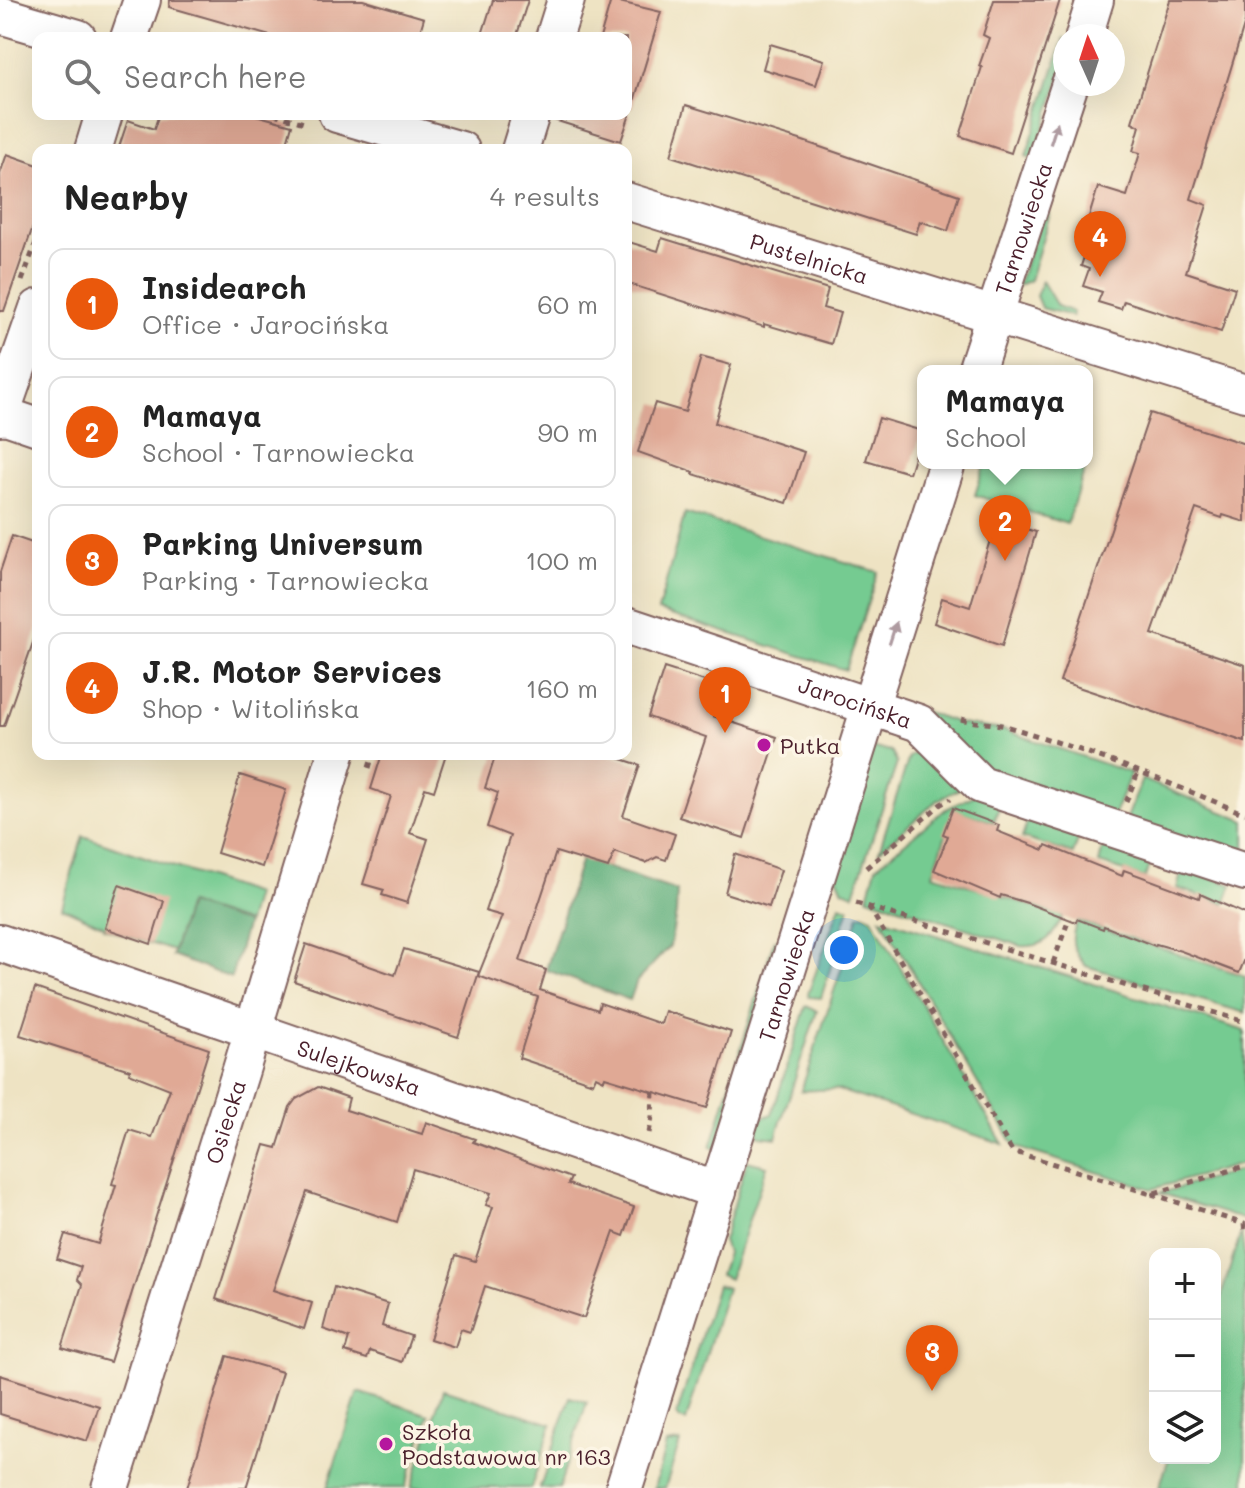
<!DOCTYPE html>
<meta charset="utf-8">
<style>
:root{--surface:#fff;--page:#f6f6f6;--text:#222;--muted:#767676;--line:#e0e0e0;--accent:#ea580c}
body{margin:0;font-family:Mali,sans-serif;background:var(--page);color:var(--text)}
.controls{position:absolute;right:24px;bottom:24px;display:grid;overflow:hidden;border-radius:16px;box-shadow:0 8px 32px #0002}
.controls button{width:72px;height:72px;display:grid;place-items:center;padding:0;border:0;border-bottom:2px solid var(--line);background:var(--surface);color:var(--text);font:40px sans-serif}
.compass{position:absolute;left:1053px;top:24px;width:72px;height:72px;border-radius:50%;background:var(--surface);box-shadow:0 8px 32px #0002;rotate:357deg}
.you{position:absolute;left:844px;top:950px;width:28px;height:28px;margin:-20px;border:6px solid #fff;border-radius:50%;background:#1a73e8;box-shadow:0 0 0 12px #1a73e833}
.badge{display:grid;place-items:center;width:52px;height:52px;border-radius:50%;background:var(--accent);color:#fff;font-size:26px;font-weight:700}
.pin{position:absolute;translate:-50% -66px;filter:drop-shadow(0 2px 4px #0008)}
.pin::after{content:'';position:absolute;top:42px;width:28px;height:24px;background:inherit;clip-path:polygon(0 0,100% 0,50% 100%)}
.popup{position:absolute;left:917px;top:365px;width:176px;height:104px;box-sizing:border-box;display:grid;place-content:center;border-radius:16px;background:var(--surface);filter:drop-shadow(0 2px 6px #0005);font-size:26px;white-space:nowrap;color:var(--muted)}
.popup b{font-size:30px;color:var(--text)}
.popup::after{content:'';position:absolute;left:50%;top:100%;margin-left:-16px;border:16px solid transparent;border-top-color:var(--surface)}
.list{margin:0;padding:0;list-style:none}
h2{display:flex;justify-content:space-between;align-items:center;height:104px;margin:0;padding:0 32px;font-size:34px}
h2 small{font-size:26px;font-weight:400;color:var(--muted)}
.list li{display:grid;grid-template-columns:52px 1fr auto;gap:24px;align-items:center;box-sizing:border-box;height:112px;margin:0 16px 16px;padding:0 16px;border:2px solid var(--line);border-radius:16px}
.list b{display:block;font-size:30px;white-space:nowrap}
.list p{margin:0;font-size:26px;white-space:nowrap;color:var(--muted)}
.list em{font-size:26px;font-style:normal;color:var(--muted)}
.icon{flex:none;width:44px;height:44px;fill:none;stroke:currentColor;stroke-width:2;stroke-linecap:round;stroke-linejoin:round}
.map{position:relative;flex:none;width:1245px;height:1488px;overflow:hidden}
.search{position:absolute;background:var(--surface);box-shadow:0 8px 32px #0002;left:32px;top:32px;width:600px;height:88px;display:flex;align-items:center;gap:20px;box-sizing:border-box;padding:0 28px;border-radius:16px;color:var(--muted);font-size:30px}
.panel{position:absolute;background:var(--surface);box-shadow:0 8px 32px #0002;left:32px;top:144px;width:600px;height:616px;border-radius:16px}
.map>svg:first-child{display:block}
</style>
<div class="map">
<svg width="1245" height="1488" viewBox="0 0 1245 1488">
<rect width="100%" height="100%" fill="#fcf5e5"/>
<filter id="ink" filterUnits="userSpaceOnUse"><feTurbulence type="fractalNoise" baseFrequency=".0125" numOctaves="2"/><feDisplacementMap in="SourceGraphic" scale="16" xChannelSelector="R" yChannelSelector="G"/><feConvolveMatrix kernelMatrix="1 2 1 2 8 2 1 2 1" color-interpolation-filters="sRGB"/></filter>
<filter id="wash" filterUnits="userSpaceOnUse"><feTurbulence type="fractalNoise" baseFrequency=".006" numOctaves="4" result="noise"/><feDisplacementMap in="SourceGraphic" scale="32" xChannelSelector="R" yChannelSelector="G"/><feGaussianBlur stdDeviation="1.8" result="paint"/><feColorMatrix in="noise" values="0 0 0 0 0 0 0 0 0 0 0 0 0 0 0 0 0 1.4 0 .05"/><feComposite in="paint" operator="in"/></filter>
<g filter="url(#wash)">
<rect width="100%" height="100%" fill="#eee3c3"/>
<g fill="#74cb91" stroke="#5f755e" stroke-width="2">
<polygon points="1064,37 1065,64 1035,156 1030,158 1026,156"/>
<polygon points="1044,212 1050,214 1030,280 1017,286"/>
<polygon points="1042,281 1057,306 1073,312 1072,316 1041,308 1036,296"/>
<polygon points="985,463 1087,463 1067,524 975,495"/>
<polygon points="685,513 878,572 846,670 658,611"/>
<polygon points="917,709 961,724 1004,730 1131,773 1113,817 988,775"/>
<polygon points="873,748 891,751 897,763 854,894 843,890 835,872"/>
<polygon points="923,748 964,786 938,800 879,851 909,757"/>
<polygon points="1142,779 1245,821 1245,860 1126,821"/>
<path d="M979 793 1003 801 993 822 954 810 933 874 1063 916C1054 936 1044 948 1021 946L868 897 876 867 944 810Z"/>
<polygon points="1030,814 1080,834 1073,854 1022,838"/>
<polygon points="83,836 255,894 247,923 188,904 173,951 104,928 105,926 62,907"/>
<polygon points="1104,843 1151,858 1145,878 1099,863"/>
<polygon points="1183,866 1232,885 1225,904 1177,888"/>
<polygon points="840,905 849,908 821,998 809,997 808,994"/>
<polygon points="863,914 872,918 1003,1144 835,1089 801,1091 859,915"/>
<polygon points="881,918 1245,1031 1245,1163 1152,1189 1015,1147"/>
<path d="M1078 921 1245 976V1013L1086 966C1073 952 1068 939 1078 921Z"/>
<polygon points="774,940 778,941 717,1149 711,1147"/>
<polygon points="806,1006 817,1011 779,1128 776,1138 760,1136 756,1130 761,1118 772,1114"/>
<polygon points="747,1161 767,1166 729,1279 720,1275 727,1253 723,1241"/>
<polygon points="1245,1169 1245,1220 1160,1193"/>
<polygon points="1241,1232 1245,1259 1245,1488 1159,1488 1169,1458 1215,1458 1215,1316"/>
<polygon points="717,1285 727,1288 686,1421 679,1419 677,1415"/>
<polygon points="443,1389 552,1424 531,1488 411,1488"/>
<polygon points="358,1392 429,1415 405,1488 327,1488"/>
<polygon points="570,1397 587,1402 559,1488 540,1488"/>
<polygon points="680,1442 665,1488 654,1488 666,1444"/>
</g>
<g fill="#5faf7b" stroke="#546753" stroke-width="2">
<polygon points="581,859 677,891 676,914 670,946 637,981 630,1000 546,970"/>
<polygon points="188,904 247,923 231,978 172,956"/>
</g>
<g id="blocks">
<g fill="#e0a995">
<polygon points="170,0 363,0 424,18 418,38 277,38 169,7"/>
<polygon points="493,0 528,0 516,38 481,38"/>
<polygon points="611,0 661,12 632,108 626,107 626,38 600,38"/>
<polygon points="994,0 1060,0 1011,153 960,136 982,67 979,66 989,38 983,35"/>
<polygon points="1170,0 1245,0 1245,22 1191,199 1207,205 1186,272 1235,288 1221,332 1124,301 1121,309 1098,302 1102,292 1083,286 1089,269 1081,266 1092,233 1085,230 1098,187 1127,196 1140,153 1133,151 1140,126 1132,122"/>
<polygon points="770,44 824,60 816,85 763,69"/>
<polygon points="686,105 800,140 959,195 948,231 920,221 916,234 671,156"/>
<polygon points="159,114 252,114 292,125 285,150 118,150 128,120 154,129"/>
<polygon points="554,114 630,114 621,141 554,120"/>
<polygon points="7,154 38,165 38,212 4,311 0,311 0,174"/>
<polygon points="662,238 828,289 823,308 840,313 831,344 764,324 764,327 626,283 626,241 658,251"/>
<polygon points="701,357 731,365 715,423 804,452 787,503 693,474 694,472 638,452 655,403 685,412"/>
<polygon points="1150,413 1245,444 1245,522 1223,515 1222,518 1196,509 1152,634 1245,665 1245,742 1060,681"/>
<polygon points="879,418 922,431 909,473 866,460"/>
<polygon points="996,520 1036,532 1002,646 934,623 942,598 970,607"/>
<polygon points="12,536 38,545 38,628 4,726 0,726 0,572"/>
<polygon points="664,668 723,687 713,716 777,737 744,838 679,817 706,737 648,717"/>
<polygon points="382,754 446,754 434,791 425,788 410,833 428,839 407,903 382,895 384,890 363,884 391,796 371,789"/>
<polygon points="496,754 606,754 640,765 623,816 675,834 666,860 657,857 646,863 615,852 608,868 556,852 520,961 546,970 540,990 598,1010 600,1003 661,1024 665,1011 731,1032 707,1108 605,1077 604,1080 596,1076 593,1083 519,1058 538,997 478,976 502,916 485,911 510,836 487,827 498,793 485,788"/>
<polygon points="240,775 286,790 262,867 217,853"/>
<polygon points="953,808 999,825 997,831 1044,850 1046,845 1122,876 1124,870 1199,898 1200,894 1245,914 1245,959 1239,973 1181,951 1156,944 1155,946 1104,926 1103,929 1077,919 1076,922 1027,903 1001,895 1000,898 934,870 948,836 943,834"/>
<polygon points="735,854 781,870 769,907 725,893"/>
<polygon points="119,885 164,901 151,944 105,928"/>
<polygon points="306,944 395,975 404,949 479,972 458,1037 294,981"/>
<polygon points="35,988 209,1049 110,1362 62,1348 82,1285 77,1280 81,1267 57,1259 65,1234 98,1244 116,1185 112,1184 129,1130 152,1137 170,1089 129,1073 130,1070 20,1035"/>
<polygon points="318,1087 349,1098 346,1110 422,1134 426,1122 475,1139 473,1142 571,1178 568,1184 634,1207 624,1236 614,1232 584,1318 485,1286 470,1332 461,1329 455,1347 430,1339 456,1255 475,1261 493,1207 486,1205 491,1193 413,1169 397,1222 307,1192 273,1290 312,1303 304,1329 216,1299 265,1145 277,1148 290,1107 296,1099"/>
<polygon points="334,1287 388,1304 382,1326 411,1336 402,1362 370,1351 367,1359 345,1352 349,1338 323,1329"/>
<polygon points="227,1356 282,1372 246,1488 187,1488"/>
<polygon points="0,1375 99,1406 87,1441 0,1414"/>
</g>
</g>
</g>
<g filter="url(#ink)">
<use href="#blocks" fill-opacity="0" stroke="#836460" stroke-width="2"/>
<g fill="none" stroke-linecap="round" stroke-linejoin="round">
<defs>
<g id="minor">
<polyline points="0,15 78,38"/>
<polyline points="1084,36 1095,0"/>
<polyline points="129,38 142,0"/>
<polyline points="554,38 566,0"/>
<polyline points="337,114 461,150"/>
<polyline points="93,150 104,114"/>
<polyline points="520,150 531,114"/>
<path id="s1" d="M626 201 1245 393"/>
<path id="s2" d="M976 371 1070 84"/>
<polyline points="0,414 38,427"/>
<polyline points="0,417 38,308"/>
<path id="s3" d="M626 625 919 723 981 785 1245 872"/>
<path id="s4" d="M0 943 718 1191"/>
<path id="s5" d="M110 1488 241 1070 336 754"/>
<path id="s6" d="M624 1488 947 463"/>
</g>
</defs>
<use href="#minor" stroke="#836460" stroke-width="40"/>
<g stroke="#836460" stroke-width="5" stroke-dasharray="6 6" stroke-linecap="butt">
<polyline points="274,114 307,124"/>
<polyline points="22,281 38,237"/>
<path d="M961 719C977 724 993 722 1009 727 1090 751 1167 782 1245 814"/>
<polyline points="369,768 373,754"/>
<polyline points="1126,802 1139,770"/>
<polyline points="866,868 941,804 951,799"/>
<polyline points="856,903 1245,1022"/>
<polyline points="869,907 1012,1151 1151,1194 1245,1166"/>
<polyline points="1053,963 1069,919"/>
<polyline points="649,1133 652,1117 653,1091"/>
<polyline points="1152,1194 1244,1224 1245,1233"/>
</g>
<use href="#minor" stroke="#fff" stroke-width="36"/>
</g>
<defs><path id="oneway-solid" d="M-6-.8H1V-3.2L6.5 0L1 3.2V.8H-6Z" transform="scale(2)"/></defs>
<g fill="#ae9aa0">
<use href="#oneway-solid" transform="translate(1054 133) rotate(-72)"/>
<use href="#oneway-solid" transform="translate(893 633) rotate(-72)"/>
</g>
</g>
<g fill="#b5179e" stroke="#fcf5e5" stroke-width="3">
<circle cx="764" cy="745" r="8"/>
<circle cx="386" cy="1444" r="8"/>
</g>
<g text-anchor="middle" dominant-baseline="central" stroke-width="7" stroke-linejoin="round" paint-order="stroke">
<g font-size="22" fill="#4a1f2b" stroke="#fcf5e5">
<text stroke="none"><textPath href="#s2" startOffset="150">Tarnowiecka</textPath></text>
<text stroke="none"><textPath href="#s1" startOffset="192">Pustelnicka</textPath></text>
<text stroke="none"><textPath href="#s3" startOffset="242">Jarocińska</textPath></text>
<text stroke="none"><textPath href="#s6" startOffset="538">Tarnowiecka</textPath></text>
<text stroke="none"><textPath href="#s4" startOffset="380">Sulejkowska</textPath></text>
<text stroke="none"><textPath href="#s5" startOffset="384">Osiecka</textPath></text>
</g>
<g font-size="22" fill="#4a1f2b" stroke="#fcf5e5" text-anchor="start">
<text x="780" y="745">Putka</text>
<text x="402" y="1431">Szkoła<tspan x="402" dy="25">Podstawowa nr 163</tspan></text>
</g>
</g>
</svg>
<div class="controls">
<button>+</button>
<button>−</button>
<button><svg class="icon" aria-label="layers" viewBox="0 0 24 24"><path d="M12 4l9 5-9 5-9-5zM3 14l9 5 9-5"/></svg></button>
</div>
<svg class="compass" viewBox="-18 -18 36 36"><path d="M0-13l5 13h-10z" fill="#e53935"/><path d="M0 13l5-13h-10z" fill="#767676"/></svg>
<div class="you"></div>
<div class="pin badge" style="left:725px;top:733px">1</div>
<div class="pin badge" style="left:1005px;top:561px">2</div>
<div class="popup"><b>Mamaya</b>School</div>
<div class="pin badge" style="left:932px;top:1391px">3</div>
<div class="pin badge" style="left:1100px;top:277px">4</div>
<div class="search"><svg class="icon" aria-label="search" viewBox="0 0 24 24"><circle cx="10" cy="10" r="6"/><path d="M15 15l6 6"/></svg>Search here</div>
<section class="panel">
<h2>Nearby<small>4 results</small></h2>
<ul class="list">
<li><span class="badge">1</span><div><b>Insidearch</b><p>Office · Jarocińska</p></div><em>60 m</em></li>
<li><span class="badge">2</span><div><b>Mamaya</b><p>School · Tarnowiecka</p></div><em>90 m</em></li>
<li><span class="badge">3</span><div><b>Parking Universum</b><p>Parking · Tarnowiecka</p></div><em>100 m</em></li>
<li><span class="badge">4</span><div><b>J.R. Motor Services</b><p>Shop · Witolińska</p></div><em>160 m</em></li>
</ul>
</section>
</div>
